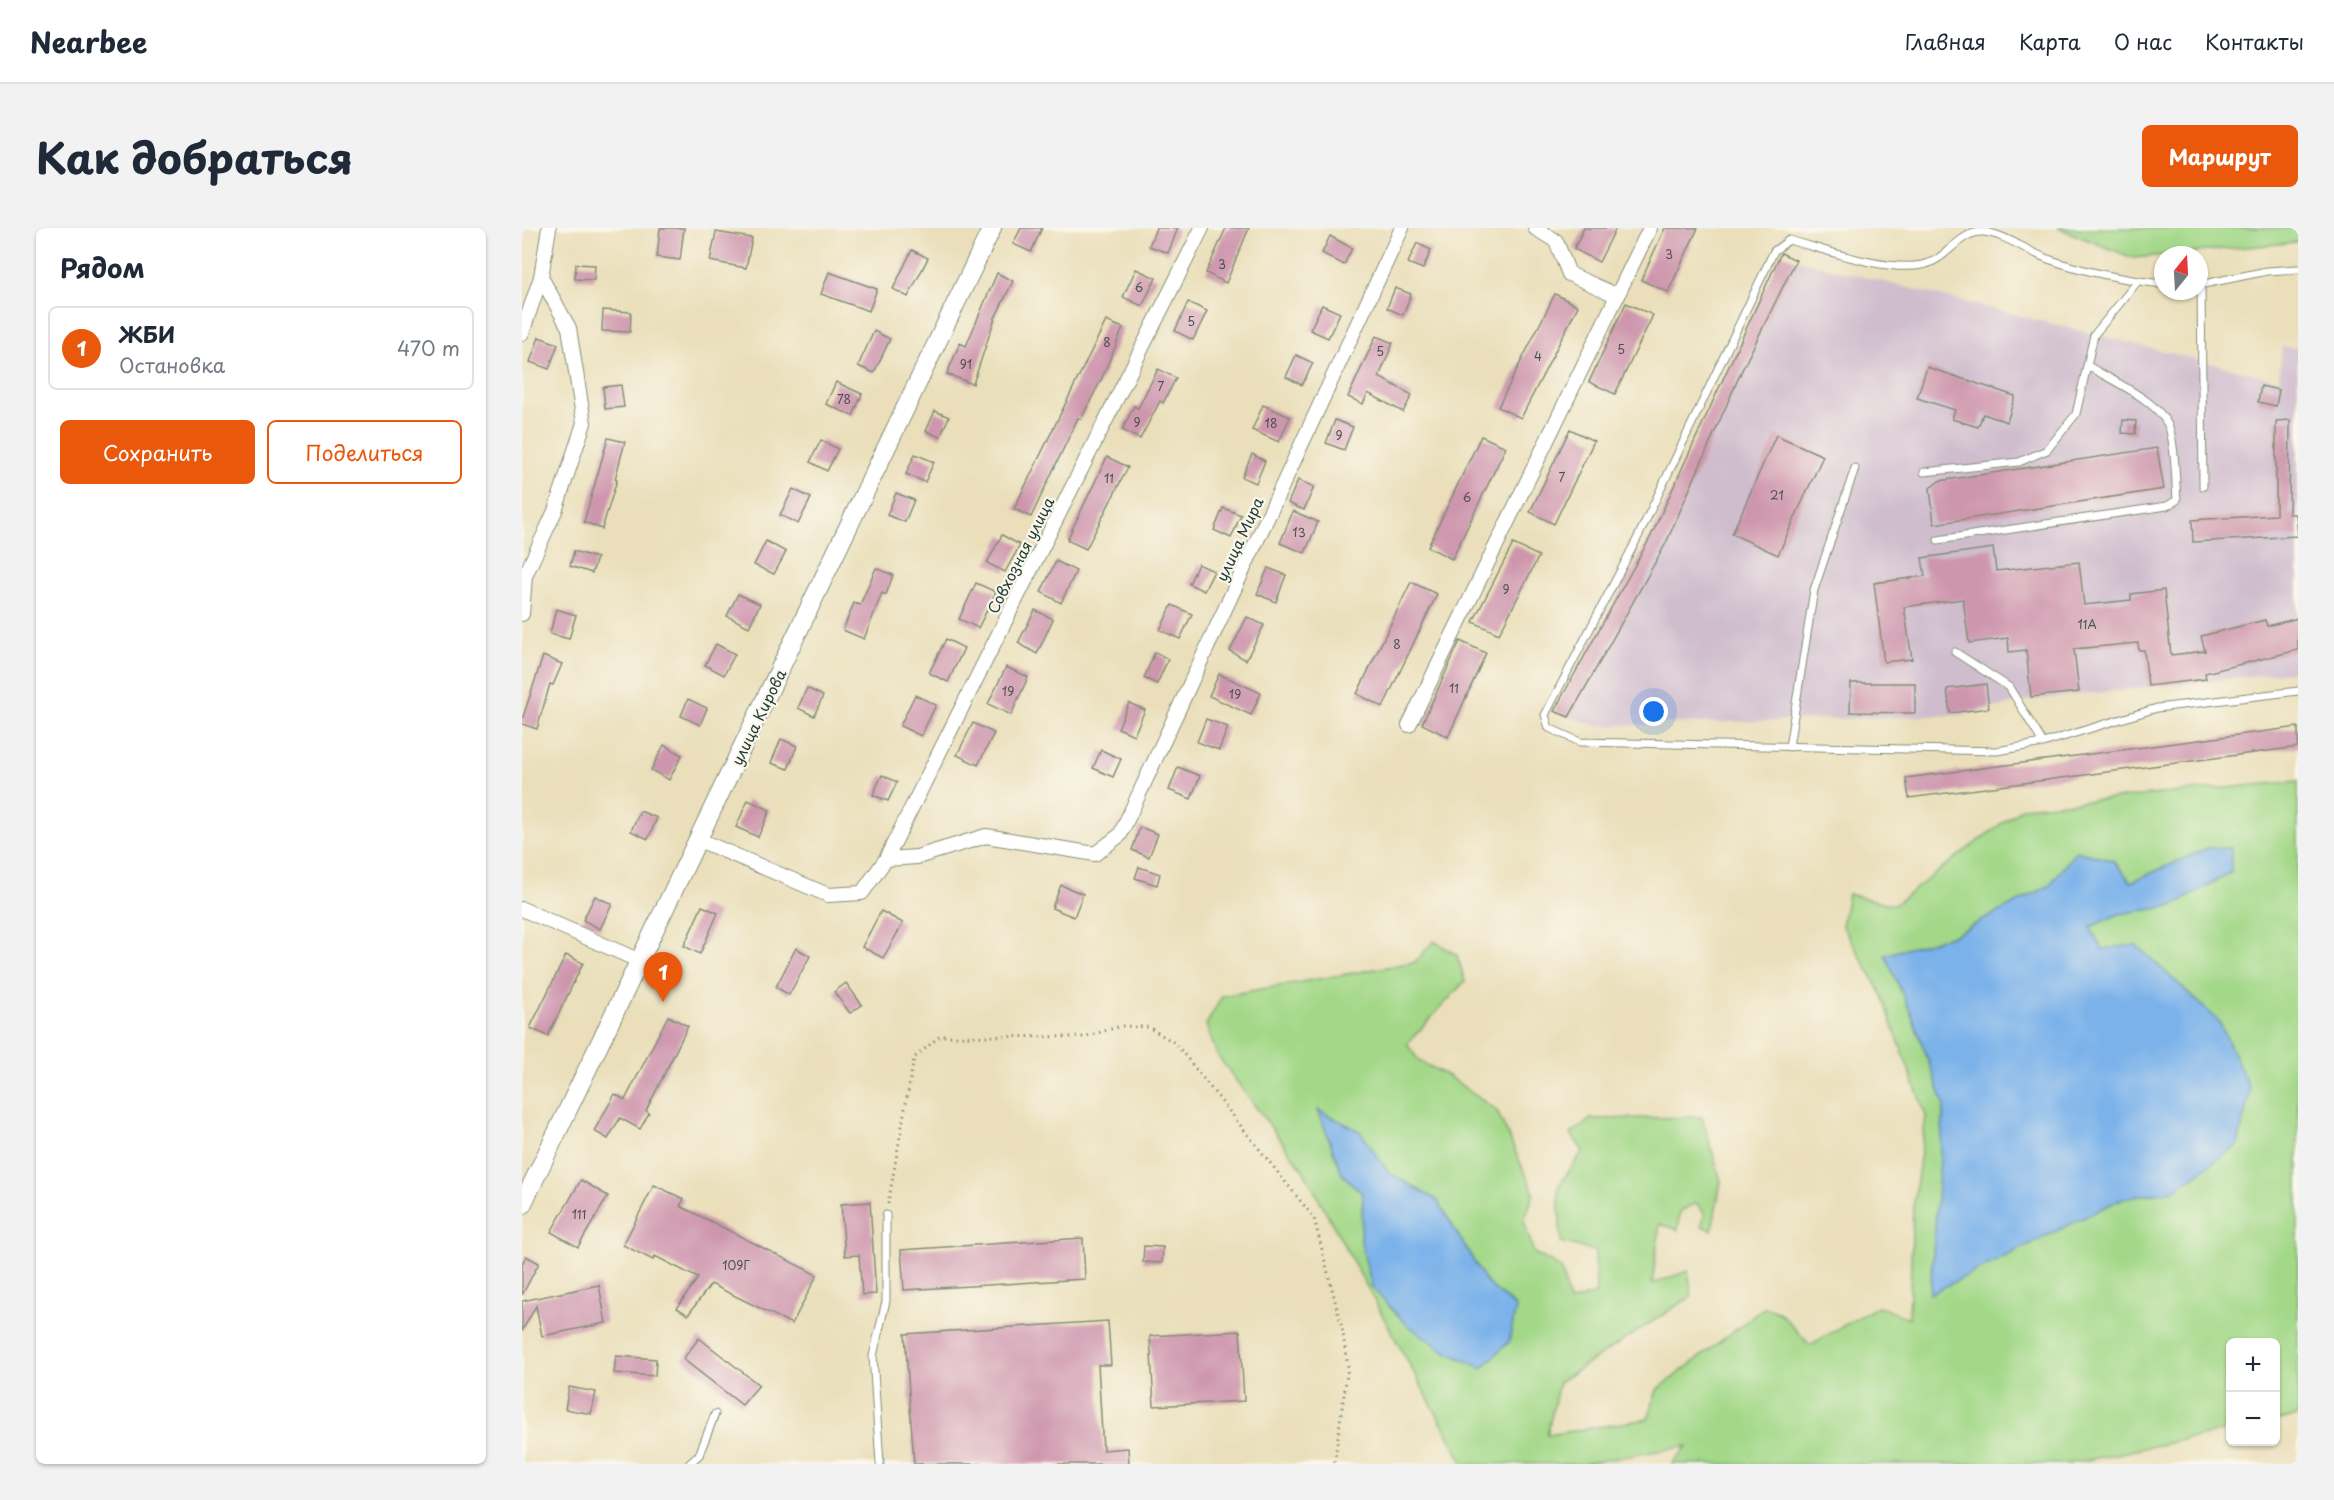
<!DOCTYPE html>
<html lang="ru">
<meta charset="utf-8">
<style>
:root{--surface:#fff;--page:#f2f2f3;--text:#1f2937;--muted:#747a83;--line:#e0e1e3;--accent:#ea580c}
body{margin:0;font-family:"Playpen Sans",sans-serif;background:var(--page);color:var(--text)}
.controls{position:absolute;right:18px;bottom:18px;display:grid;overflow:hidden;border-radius:9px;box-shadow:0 2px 4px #0004}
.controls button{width:54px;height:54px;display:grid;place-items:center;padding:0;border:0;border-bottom:2px solid var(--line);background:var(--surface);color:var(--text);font:30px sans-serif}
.compass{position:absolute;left:1632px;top:18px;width:54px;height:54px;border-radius:50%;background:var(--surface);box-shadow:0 2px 4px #0004;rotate:18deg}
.you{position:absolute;left:1132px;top:484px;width:21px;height:21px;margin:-15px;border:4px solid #fff;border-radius:50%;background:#1a73e8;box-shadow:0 0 0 9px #1a73e833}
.badge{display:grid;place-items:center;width:39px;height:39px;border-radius:50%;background:var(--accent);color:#fff;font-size:20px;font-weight:700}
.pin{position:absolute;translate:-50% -50px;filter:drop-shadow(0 2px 3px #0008)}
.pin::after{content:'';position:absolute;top:32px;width:21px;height:18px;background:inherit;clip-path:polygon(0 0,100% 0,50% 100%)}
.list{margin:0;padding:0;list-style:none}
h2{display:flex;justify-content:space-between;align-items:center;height:78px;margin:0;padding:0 24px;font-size:26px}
h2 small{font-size:20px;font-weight:400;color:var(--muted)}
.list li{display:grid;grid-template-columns:39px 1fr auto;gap:18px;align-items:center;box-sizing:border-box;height:84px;margin:0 12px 12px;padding:0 12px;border:2px solid var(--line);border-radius:9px}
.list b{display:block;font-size:22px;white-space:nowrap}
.list p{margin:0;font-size:20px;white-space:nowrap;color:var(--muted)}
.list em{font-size:20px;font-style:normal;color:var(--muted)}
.actions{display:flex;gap:12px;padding:18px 24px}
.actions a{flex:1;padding:14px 0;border:2px solid var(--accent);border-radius:9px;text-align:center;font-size:21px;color:var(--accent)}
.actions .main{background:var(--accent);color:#fff}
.map{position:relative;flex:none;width:1776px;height:1236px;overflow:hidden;border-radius:9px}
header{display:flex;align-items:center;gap:36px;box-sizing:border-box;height:84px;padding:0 30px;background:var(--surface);border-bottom:2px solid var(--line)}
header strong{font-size:28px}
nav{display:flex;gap:33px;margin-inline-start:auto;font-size:21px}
.intro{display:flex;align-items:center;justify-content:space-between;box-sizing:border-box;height:144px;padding:0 36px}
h1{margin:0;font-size:42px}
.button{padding:15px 27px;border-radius:9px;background:var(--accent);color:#fff;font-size:21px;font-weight:700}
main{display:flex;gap:36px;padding:0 36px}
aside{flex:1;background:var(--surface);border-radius:9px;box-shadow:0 2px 4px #0004}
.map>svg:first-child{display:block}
</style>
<header>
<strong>Nearbee</strong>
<nav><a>Главная</a><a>Карта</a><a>О нас</a><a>Контакты</a></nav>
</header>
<div class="intro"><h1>Как добраться</h1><a class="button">Маршрут</a></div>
<main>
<aside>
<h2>Рядом<small></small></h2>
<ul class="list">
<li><span class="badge">1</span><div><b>ЖБИ</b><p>Остановка</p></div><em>470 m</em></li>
</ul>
<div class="actions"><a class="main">Сохранить</a><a>Поделиться</a></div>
</aside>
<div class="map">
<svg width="1776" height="1236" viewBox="0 0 1776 1236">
<rect width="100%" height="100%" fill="#fbf7ec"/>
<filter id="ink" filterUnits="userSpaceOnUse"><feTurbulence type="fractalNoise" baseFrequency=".0167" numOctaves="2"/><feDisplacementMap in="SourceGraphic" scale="12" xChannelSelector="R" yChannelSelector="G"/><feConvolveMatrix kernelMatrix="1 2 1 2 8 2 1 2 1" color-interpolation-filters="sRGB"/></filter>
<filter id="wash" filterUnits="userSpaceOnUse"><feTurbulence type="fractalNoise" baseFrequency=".008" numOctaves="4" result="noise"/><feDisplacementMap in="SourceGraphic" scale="24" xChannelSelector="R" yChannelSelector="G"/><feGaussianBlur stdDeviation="1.35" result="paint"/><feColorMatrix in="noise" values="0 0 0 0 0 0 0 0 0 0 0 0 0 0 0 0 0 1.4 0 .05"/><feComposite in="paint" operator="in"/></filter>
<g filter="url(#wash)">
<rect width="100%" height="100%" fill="#eadfba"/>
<polygon fill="#cfbdce" points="1274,32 1757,152 1760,119 1776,120 1776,443 1509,472 1441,487 1076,498 1047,489 1144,315 1220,142"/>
<g fill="#a3d888" stroke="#618a5e" stroke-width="1.5" fill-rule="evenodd">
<polygon points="1536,0 1776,0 1776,14 1611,30"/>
<path d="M1776 553V1188L1754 1193V1114H1708V1202L1547 1236H1150L1165 1218 1060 1236H942L781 942 695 827 684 797 700 768 893 734 912 713 935 727 943 753 885 816 897 833 926 848 975 883 1012 965 1002 993 1012 1025 1039 1040 1047 1074 1074 1066 1073 1023 1039 1014 1036 959 1061 923 1049 906 1069 891 1180 889 1199 953 1190 1002 1179 998 1183 986 1174 975 1158 983 1156 1002 1138 996 1130 1056 1166 1043 1170 1068 1037 1154 1025 1207 1126 1191 1135 1162 1243 1079 1258 1085 1288 1117 1356 1078 1387 1091 1391 981 1404 888 1358 763 1320 697 1326 666 1372 677 1501 579ZM1686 620 1651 678 1597 686 1568 699 1580 721 1614 718 1627 730 1652 962 1599 971 1409 1065 1422 876 1389 785 1364 727 1432 707 1527 658 1554 623 1591 633 1609 654ZM837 903 867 945 915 972 965 1055 994 1079 839 1014 841 966 820 946Z"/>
</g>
<g fill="#7bb2ea" stroke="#4d788f" stroke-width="1.5">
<polygon points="1686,620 1709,620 1709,644 1651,678 1597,686 1568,699 1580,721 1614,717 1697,793 1728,862 1716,917 1652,962 1599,971 1408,1066 1422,876 1389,785 1363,727 1432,707 1527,658 1554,623 1592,633 1609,654"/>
<polygon points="796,882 838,903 867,945 915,972 965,1055 994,1080 987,1114 960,1140 924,1124 885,1097 850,1060 839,1014 841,966 820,946"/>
</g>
<g id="blocks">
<g fill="#ce96ad">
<polygon points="138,0 162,0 158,32 135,29"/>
<polygon points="499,0 520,0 509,24 491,16"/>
<polygon points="634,0 656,0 646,25 627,18"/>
<polygon points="704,0 727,0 704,55 684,45"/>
<polygon points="1062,0 1094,0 1077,34 1052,21"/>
<polygon points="1143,0 1176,0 1146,64 1119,52"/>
<polygon points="194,4 230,10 224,40 188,33"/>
<polygon points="808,8 830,20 822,37 800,25"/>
<polygon points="895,15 909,22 901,41 886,35"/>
<polygon points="390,22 406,30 386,69 371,61"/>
<polygon points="1259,25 1274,32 1220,142 1144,315 1047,489 1032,483 1129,308"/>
<polygon points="54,36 73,37 72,52 53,51"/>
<polygon points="614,41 634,50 620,78 601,69"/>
<polygon points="307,44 355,61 347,83 299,66"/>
<polygon points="475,45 491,53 473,90 451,156 425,146 438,115 444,118"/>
<polygon points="873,60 889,66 881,87 865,80"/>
<polygon points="1033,66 1056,78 999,190 976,179"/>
<polygon points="666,74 685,83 671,112 653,103"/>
<polygon points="1104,75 1131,87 1093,166 1067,154"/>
<polygon points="800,77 818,85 806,110 788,102"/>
<polygon points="81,82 109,84 108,104 80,103"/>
<polygon points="584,93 601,100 580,150 559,191 556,190 509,289 492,281"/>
<polygon points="352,103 368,111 352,145 336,138"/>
<polygon points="854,108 871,115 857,149 890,167 881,184 846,165 841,176 826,169"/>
<polygon points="17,109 36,116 27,141 8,134"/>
<polygon points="774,127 791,135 780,157 764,149"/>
<polygon points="1405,139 1493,168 1485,194 1461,186 1456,199 1430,191 1433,182 1395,170"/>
<polygon points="636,141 654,150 641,175 638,173 618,211 600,202 612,178 616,180"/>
<polygon points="314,154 340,166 331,188 304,176"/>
<polygon points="99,157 102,179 83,181 81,159"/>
<polygon points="1739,158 1757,162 1754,178 1736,174"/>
<polygon points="741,177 768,189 757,214 730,202"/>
<polygon points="413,183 427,189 418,209 404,203"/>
<polygon points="813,192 831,199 822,222 804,215"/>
<polygon points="1601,192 1614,193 1613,206 1600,205"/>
<polygon points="1768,192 1767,286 1774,286 1776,308 1671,314 1670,292 1754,287 1754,193"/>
<polygon points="1048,201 1072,213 1032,296 1008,284"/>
<polygon points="1254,207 1301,228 1256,327 1210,306"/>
<polygon points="959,208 984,219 930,331 906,319"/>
<polygon points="86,210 103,214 93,251 95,252 80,301 62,294"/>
<polygon points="299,212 316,221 305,243 288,234"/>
<polygon points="1635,220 1642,261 1412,296 1408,260 1417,253"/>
<polygon points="393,226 412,234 403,254 384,246"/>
<polygon points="730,226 743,233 734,255 720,249"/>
<polygon points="585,229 606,239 564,321 545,312"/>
<polygon points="776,252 792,259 782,282 766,275"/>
<polygon points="271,261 289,270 276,296 258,287"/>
<polygon points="374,265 392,272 383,294 365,287"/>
<polygon points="701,280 719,287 709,310 692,302"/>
<polygon points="771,283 796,294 783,325 758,315"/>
<polygon points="480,307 498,317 483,344 465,335"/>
<polygon points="244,313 264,324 252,346 232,337"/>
<polygon points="991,316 1017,328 977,406 951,394"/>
<polygon points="1471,320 1474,343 1557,334 1562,377 1609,372 1609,366 1642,362 1649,427 1683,423 1679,408 1743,392 1745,398 1776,390 1776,422 1683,445 1684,451 1626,458 1622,422 1617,422 1616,415 1552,421 1557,464 1509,469 1504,422 1487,424 1486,410 1447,415 1441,371 1382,379 1390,431 1362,434 1352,355 1403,348 1400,330"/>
<polygon points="52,323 75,330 70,345 48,338"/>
<polygon points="534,333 554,343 539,375 519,364"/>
<polygon points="676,336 692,343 682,363 667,356"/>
<polygon points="354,340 371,347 364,367 360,365 342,411 321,402 332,375 338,377"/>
<polygon points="746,340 764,347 754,374 735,366"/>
<polygon points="889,354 915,366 861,479 835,466"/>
<polygon points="454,355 474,364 456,400 437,391"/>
<polygon points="216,366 238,376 227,399 205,388"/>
<polygon points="650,377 670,386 658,411 638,402"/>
<polygon points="34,381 54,387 47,411 28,406"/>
<polygon points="513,382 531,391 515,426 496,415"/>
<polygon points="725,389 742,397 724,432 708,423"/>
<polygon points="424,411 442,420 426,454 407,445"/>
<polygon points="938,413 964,425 926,509 900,496"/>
<polygon points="194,416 213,426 202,447 183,437"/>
<polygon points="633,424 646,431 635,456 622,450"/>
<polygon points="21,428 40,436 31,457 28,456 15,501 0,496 0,492"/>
<polygon points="484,439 506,449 489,487 466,476"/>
<polygon points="697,446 739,465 729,487 687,468"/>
<polygon points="1329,455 1393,455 1393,485 1328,484"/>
<polygon points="1464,456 1467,480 1428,485 1425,461"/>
<polygon points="285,460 301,468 292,488 276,480"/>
<polygon points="393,467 414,477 399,508 378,498"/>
<polygon points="166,471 185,480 178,497 159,488"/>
<polygon points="607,475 623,482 612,507 596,500"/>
<polygon points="684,491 706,499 697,522 675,514"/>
<polygon points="451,495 472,505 456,537 435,527"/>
<polygon points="1776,499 1776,519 1387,570 1384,550"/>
<polygon points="259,511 275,518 266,541 249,535"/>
<polygon points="142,517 160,527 147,552 129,542"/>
<polygon points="579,522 599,531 591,549 571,540"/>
<polygon points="656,539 678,548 669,571 647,562"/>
<polygon points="360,547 375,554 366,573 351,567"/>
<polygon points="226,572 248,582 236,609 214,599"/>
<polygon points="118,583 135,590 126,611 109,603"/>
<polygon points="618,599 636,606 627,629 610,622"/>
<polygon points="617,639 638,646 635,657 613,650"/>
<polygon points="539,657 561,666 552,689 530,680"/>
<polygon points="73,668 90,676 78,701 61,692"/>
<polygon points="180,678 196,685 178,726 162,718"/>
<polygon points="359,683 381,695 361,730 340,719"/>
<polygon points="274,720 288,728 267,767 254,759"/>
<polygon points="44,727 61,735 26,808 8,800"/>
<polygon points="324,755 340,777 328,785 312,764"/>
<polygon points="146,788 166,798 124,883 127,885 118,901 98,890 86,911 72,903 93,866 103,872"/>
<polygon points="59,952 86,968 56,1019 29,1004"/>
<polygon points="132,957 162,971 158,978 295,1047 270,1096 189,1056 166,1087 155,1080 176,1050 133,1028 131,1032 101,1017"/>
<polygon points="348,974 354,1066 340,1067 337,1027 323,1028 319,976"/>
<polygon points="561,1010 563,1051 382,1062 379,1022"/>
<polygon points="622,1018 641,1019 640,1035 621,1034"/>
<polygon points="4,1028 17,1035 0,1067 0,1036"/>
<polygon points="77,1057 84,1095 20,1108 14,1078 0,1103 0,1073"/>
<polygon points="586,1093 589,1137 576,1137 581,1222 606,1220 607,1236 392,1236 383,1106"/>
<polygon points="718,1103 722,1173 632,1178 628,1108"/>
<polygon points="177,1110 237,1157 220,1177 161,1131"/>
<polygon points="94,1128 134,1131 133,1148 92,1145"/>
<polygon points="47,1159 74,1164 69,1186 43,1181"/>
</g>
</g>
</g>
<g filter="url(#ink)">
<use href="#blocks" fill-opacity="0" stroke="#848e77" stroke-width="1.5"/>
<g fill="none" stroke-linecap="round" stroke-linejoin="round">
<defs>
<g id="service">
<path d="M1641 56C1604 52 1564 44 1529 32 1507 25 1486 7 1462 4 1437 2 1425 33 1400 37 1364 44 1304 22 1267 12L1252 23 1116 309 1023 487 1027 500 1058 514 1475 523 1521 515 1635 480 1776 463"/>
<polyline points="1677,57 1745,43 1776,41"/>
<polyline points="1679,57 1681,258"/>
<polyline points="1402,244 1497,234 1525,222 1554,186 1572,107 1616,53"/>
<path d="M1416 312 1645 278 1655 272C1653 250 1654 224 1648 203 1641 174 1590 153 1566 138"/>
<polyline points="1433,424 1487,459 1521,515"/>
<polyline points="1267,519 1292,362 1333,240"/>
<polyline points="167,1236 177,1227 193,1186"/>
<polyline points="358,1236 351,1128 364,1073 364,987"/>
</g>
<g id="minor">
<polyline points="1013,0 1034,13 1047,46 1096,68"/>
<polyline points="0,105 19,49 27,0"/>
<polyline points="0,386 3,348 33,283 62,195 47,100 19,49"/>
<polyline points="887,497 1128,0"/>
<polyline points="177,612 306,667 340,665 364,631 680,0"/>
<polyline points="364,631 395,629 464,608 573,626 598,607 880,0"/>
<polyline points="0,681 118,733"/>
</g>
<polyline id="tertiary" points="0,977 470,0"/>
</defs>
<use href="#service" stroke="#848e77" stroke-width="9"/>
<use href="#minor" stroke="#848e77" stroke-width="16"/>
<use href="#tertiary" stroke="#848e77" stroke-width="20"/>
<polyline stroke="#848e77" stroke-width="3" stroke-dasharray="1.5 4.5" stroke-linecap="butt" points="366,976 392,830 418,808 562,809 599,798 626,799 653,815 792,990 820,1100 826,1139 812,1236"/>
<use href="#service" stroke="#fff" stroke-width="7"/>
<use href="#minor" stroke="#fff" stroke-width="14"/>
<use href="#tertiary" stroke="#fff" stroke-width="18"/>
</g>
</g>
<g text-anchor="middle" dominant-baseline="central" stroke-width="4.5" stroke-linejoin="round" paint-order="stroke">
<g font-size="12" fill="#4b5352">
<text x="1147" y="26">3</text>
<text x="700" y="36">3</text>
<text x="617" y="59">6</text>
<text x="669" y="93">5</text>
<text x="585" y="114">8</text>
<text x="1099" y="121">5</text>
<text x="858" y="123">5</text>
<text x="1016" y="128">4</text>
<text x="444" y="136">91</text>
<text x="639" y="158">7</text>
<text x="322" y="171">78</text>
<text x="615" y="194">9</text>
<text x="749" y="195">18</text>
<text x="817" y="207">9</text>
<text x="1040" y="249">7</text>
<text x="587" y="250">11</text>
<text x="1255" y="267">21</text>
<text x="945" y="269">6</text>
<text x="777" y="304">13</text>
<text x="984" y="361">9</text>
<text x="1565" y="396">11А</text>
<text x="875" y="416">8</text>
<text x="932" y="460">11</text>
<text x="486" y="463">19</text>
<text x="713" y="466">19</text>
<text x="57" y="986">111</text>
<text x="214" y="1037">109Г</text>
</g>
<g font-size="15" fill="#1f3d34" stroke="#fbf7ec">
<text transform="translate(717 311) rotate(-65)">улица Мира</text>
<text transform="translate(498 327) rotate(-63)">Совхозная улица</text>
<text transform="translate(236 489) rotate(-64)">улица Кирова</text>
</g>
</g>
</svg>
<div class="controls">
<button>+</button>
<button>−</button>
</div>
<svg class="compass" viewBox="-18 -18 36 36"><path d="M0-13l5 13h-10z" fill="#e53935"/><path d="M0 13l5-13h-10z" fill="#747a83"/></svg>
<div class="you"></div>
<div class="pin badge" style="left:141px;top:774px">1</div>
</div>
</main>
